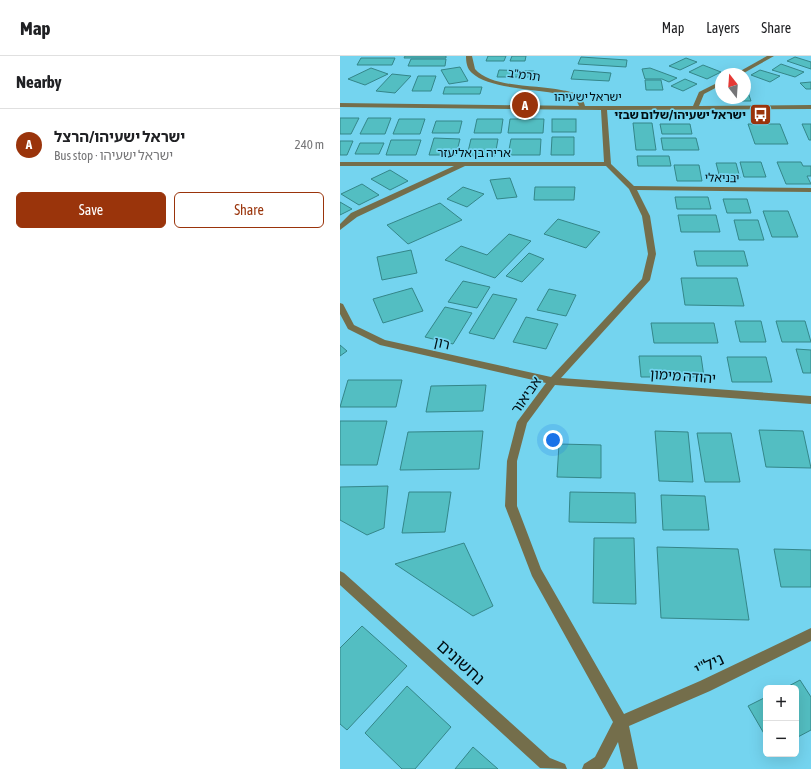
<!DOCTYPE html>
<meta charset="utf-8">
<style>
:root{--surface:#fff;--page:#f6f6f6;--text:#202124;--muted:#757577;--line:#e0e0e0;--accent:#9a340b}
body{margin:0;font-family:"Asap Condensed","Noto Sans Hebrew",sans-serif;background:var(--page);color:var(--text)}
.controls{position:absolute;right:12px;bottom:12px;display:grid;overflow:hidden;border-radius:6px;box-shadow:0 4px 16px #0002}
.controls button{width:36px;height:36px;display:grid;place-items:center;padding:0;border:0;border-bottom:1px solid var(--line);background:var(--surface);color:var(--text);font:20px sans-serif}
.compass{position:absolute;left:375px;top:12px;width:36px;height:36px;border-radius:50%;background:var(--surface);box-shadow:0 4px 16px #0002;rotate:343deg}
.you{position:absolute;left:213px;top:384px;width:14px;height:14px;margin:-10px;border:3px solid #fff;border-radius:50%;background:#1a73e8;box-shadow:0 0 0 6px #1a73e833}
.badge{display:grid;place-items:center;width:26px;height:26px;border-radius:50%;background:var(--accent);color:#fff;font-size:13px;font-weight:700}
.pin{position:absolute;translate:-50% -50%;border:2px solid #fff;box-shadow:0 1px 4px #0006}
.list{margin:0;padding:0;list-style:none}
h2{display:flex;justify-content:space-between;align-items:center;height:52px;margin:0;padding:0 16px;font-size:17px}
h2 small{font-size:13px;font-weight:400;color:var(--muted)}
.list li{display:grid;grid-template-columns:26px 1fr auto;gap:12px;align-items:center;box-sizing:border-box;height:72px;padding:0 16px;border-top:1px solid var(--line)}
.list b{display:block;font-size:15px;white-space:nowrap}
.list p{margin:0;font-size:13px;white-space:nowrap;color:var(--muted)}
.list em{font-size:13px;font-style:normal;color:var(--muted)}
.actions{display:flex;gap:8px;padding:12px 16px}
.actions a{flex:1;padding:9px 0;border:1px solid var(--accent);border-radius:6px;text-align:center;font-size:14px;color:var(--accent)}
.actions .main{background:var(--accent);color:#fff}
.map{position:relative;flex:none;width:471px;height:713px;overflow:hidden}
header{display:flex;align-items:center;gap:24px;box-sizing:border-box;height:56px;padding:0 20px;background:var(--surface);border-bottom:1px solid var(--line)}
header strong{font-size:19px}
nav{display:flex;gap:22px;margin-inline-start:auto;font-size:14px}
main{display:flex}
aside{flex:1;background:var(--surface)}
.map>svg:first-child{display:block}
</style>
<header>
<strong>Map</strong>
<nav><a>Map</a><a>Layers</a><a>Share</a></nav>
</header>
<main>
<aside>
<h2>Nearby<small></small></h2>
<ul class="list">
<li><span class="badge">A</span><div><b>ישראל ישעיהו/הרצל</b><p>Bus stop · ישראל ישעיהו</p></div><em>240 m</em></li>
</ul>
<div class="actions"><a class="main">Save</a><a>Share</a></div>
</aside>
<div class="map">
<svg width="471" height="713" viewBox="0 0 471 713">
<rect width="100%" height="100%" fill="#74d4ef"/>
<g fill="#53bec2" stroke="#348689">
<polygon points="65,0 106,0 106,2 64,2"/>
<polygon points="148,0 166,0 164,5 146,5"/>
<polygon points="172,0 186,0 185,5 170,5"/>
<polygon points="241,1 287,4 286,11 238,8"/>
<polygon points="455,1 471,6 471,13 447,5"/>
<polygon points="21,2 55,2 52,9 17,9"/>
<polygon points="346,2 357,6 340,14 329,10"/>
<polygon points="71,3 106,3 105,10 68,10"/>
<polygon points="441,8 464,16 455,21 432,14"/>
<polygon points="363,9 381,16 367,23 349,16"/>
<polygon points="120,11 128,25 109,28 101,14"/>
<polygon points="31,12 48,18 25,29 8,23"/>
<polygon points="310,12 337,22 329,26 322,23 305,23 302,13"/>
<polygon points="159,14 194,15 193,21 157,21"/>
<polygon points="234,14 271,17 269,25 231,23"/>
<polygon points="420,14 440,20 430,26 411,19"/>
<polygon points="52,18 71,20 55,37 36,35"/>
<polygon points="78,20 96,20 91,35 72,35"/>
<polygon points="345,23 357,28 343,35 331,30"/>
<polygon points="305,24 321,24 323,34 306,34"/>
<polygon points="471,26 471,33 466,33 460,27"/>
<polygon points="105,31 142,31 140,38 103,38"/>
<polygon points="405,36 408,36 411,45 388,45 387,42 405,42"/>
<polygon points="0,62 19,62 11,78 0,78"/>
<polygon points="28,62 51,62 45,78 20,78"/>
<polygon points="59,63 85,63 80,78 53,78"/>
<polygon points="137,63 163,63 161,77 134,77"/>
<polygon points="170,63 204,63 203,77 168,77"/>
<rect x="212" y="63" width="24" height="13"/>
<polygon points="96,65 122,65 119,77 92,77"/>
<polygon points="293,67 312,67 316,94 296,94"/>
<polygon points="320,68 350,68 352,78 322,78"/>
<polygon points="408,68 440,68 448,88 415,88"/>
<polygon points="462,68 471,68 471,84 469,84"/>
<polygon points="212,81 234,81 234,99 211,99"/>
<polygon points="94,82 120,83 116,99 89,99"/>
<polygon points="321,82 356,82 359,94 323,94"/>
<polygon points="131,83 158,83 155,100 127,100"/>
<polygon points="171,83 201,83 200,99 168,99"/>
<polygon points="51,84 81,84 76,99 46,99"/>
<polygon points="0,85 13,85 7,99 0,99"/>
<polygon points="20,87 44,87 39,98 15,98"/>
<polygon points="297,100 329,100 331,110 298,110"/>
<polygon points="400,106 421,106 426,121 404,121"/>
<polygon points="437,106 461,106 463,110 471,110 471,120 467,120 471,128 446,128"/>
<polygon points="376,107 396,107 400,122 380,122"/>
<polygon points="334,109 359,109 362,125 337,125"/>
<polygon points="50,114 68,125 50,134 31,123"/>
<polygon points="170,122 177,141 157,143 150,124"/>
<polygon points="22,128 39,139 19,149 1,138"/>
<polygon points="123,131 144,138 127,151 107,143"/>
<polygon points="195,131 235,131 234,144 194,144"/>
<polygon points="335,141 368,141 371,153 337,153"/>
<polygon points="383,143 407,143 411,157 387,157"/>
<polygon points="0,146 12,153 0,159"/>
<polygon points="100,147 122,164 68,188 47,169"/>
<polygon points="423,155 448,155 458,181 432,181"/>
<polygon points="338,159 376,159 380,176 341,176"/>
<polygon points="218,163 260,176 246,192 204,178"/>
<polygon points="394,164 418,164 424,184 399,184"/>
<polygon points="169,178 191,185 155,222 105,204 121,190 147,199"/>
<polygon points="71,194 77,217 42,224 37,201"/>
<polygon points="354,195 404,195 408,210 357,210"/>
<polygon points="189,197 204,203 182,226 166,220"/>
<polygon points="341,222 397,222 404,250 345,249"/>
<polygon points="123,225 150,231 137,252 108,246"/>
<polygon points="72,232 83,255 43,267 33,243"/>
<polygon points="209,233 236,239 226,260 197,254"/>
<polygon points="153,238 177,243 154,283 129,277"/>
<polygon points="105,251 132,257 113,288 85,281"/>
<polygon points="186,261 218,268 206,293 173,286"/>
<polygon points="395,265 421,265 426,286 400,286"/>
<polygon points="436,265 465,265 471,286 442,286"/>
<polygon points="311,267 374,267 378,287 314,287"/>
<polygon points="0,289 7,295 0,300"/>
<polygon points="456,293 471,294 471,317 463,317"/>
<polygon points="299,300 361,300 364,321 301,321"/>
<polygon points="387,301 426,301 432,326 392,326"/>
<polygon points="8,324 62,324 56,351 0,351"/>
<polygon points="146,329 143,355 86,356 91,330"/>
<polygon points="0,365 47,365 37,409 0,409"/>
<polygon points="419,374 463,375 471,412 426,411"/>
<polygon points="143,375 139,413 60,414 68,376"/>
<polygon points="315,375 348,376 353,426 319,425"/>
<polygon points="357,377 391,377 400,426 365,426"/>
<polygon points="219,388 261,389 261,422 217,421"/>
<polygon points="48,430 44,472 27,479 0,464 0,431"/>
<polygon points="69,436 111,436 105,476 62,477"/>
<polygon points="230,436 295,437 296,467 229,466"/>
<polygon points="321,439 365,440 369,474 323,474"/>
<polygon points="254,482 294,482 296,548 253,547"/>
<polygon points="124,487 153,550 133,560 55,508"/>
<polygon points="317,491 398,493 409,564 321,562"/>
<polygon points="434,493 471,494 471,531 441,531"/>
<polygon points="22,570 67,610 7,674 0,668 0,592"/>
<polygon points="460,624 471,641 471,674 456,682 456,632 445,632"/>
<polygon points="67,630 111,671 75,713 62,713 25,677"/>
<polygon points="426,641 426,681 408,650"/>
<polygon points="133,691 158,713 115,713"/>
</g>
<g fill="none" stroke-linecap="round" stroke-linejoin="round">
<g fill="#746e4b" fill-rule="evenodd">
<path d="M126 0H132L135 13C151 32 198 29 221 34 227 35 234 36 239 40 242 42 244 46 245 50H353L359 36 381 25V29L364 38 359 50 471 49V53L267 54 271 108 294 130 471 132V136L297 134 310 160 316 198 310 224 221 322 471 340V348L215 329 187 367 177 405V450L201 513 284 658 360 625 471 572V585L370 635 289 670 298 713H284L278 686 265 711 262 713H242L244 708 255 701 273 666 192 520 165 450 167 405 177 366 206 327 40 289 8 273 0 258V247L3 248 14 269 45 284 211 321 302 223 308 198 302 160 289 133 266 110H125L17 161 0 174V168L11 157 114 110H0V106H264L261 54 0 51V47L239 50 236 43 229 40C204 33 150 34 132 17 127 13 126 6 126 0Z"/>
<polygon points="427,0 434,0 402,18 395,18"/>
<polygon points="0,515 4,517 210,702 225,708 227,713 200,712 0,529"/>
</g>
</g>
<defs>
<symbol id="bus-square" viewBox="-11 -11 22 22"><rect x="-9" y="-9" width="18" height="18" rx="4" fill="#9a340b" stroke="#74d4ef"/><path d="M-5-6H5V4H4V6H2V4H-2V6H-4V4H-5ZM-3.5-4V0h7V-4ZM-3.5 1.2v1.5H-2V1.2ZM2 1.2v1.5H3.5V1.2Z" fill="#fff"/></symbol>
</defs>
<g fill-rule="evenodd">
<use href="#bus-square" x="408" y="46" width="25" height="25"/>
</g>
<g text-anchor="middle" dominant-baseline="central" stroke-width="3.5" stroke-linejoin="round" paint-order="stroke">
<g font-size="12" fill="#000e13" stroke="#74d4ef">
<text transform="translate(184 19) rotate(8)">תרמ"ב</text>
<text x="248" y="41">ישראל ישעיהו</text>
<text x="134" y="97">אריה בן אליעזר</text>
<text transform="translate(382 122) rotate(1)">יבניאלי</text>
</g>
<g font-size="12" font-weight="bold" fill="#000e13" stroke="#74d4ef" text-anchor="end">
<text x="406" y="59">ישראל ישעיהו/שלום שבזי</text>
</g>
<g font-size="14" fill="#000e13" stroke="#74d4ef">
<text transform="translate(102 287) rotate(13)">רון</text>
<text transform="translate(343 320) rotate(4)">יהודה מימון</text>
<text transform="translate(186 339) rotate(-55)">אביאור</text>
</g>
<g font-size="17" fill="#000e13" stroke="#74d4ef">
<text transform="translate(121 606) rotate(42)">נחשונים</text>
<text transform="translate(369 608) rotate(-25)">ניל"י</text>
</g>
</g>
</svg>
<div class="controls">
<button>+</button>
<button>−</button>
</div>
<svg class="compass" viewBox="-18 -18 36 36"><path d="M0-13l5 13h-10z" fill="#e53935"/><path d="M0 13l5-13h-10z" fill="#757577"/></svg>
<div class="you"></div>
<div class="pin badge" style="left:185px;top:49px">A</div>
</div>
</main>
